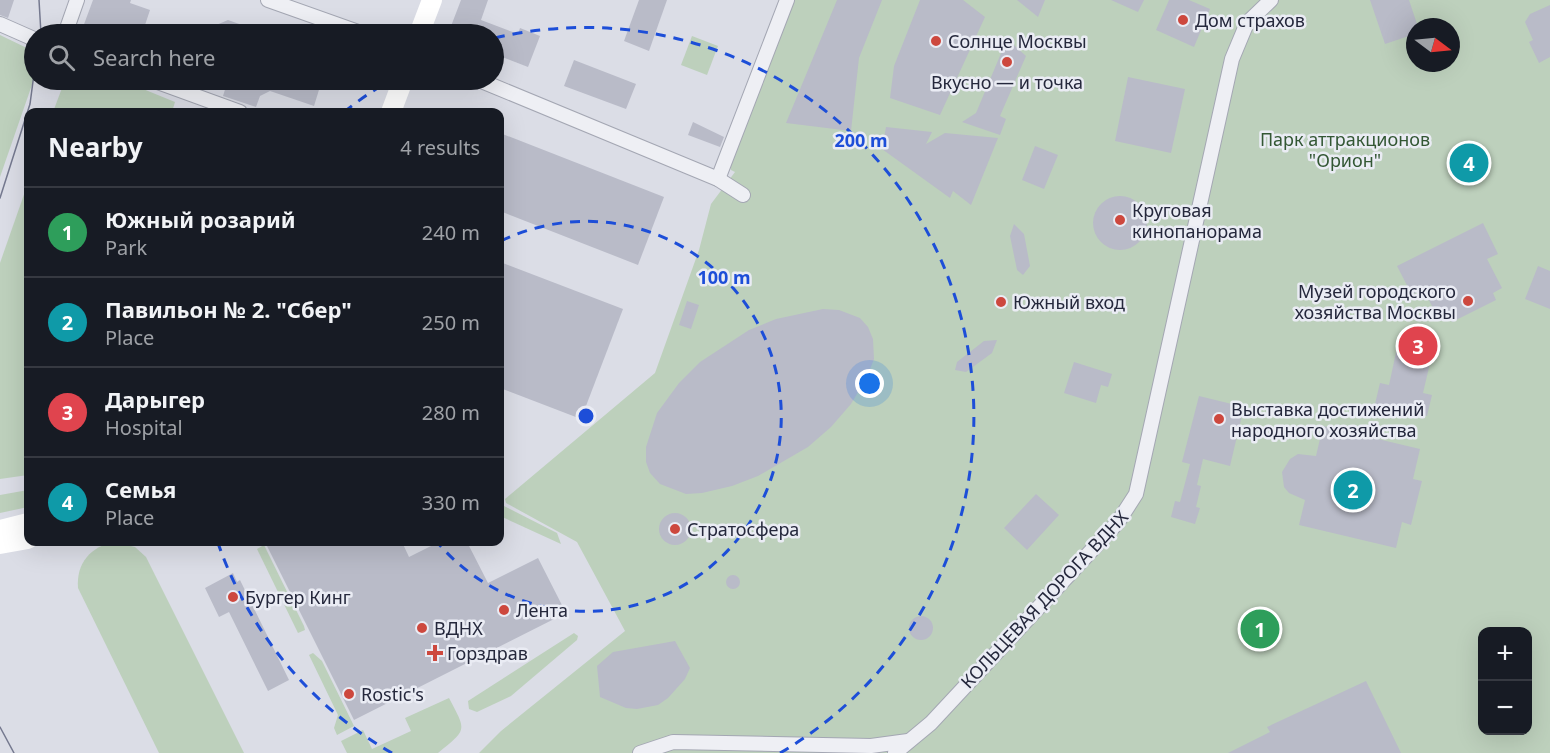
<!DOCTYPE html>
<meta charset="utf-8">
<style>
:root{--surface:#171b24;--page:#242831;--text:#f1f3f6;--muted:#9ea1a6;--line:#363941;--accent:#d93025}
body{margin:0;font-family:"Noto Sans",sans-serif;background:var(--page);color:var(--text)}
.controls{position:absolute;right:18px;bottom:18px;display:grid;overflow:hidden;border-radius:12px;box-shadow:0 6px 24px #0002}
.controls button{width:54px;height:54px;display:grid;place-items:center;padding:0;border:0;border-bottom:2px solid var(--line);background:var(--surface);color:var(--text);font:30px sans-serif}
.compass{position:absolute;left:1406px;top:18px;width:54px;height:54px;border-radius:50%;background:var(--surface);box-shadow:0 6px 24px #0002;rotate:106deg}
.you{position:absolute;left:870px;top:384px;width:21px;height:21px;margin:-15px;border:4px solid #fff;border-radius:50%;background:#1a73e8;box-shadow:0 0 0 9px #1a73e833}
.badge{display:grid;place-items:center;width:39px;height:39px;border-radius:50%;background:var(--accent);color:#fff;font-size:20px;font-weight:700}
.pin{position:absolute;translate:-50% -50%;border:3px solid #fff;box-shadow:0 2px 6px #0006}
.list{margin:0;padding:0;list-style:none}
h2{display:flex;justify-content:space-between;align-items:center;height:78px;margin:0;padding:0 24px;font-size:26px}
h2 small{font-size:20px;font-weight:400;color:var(--muted)}
.list li{display:grid;grid-template-columns:39px 1fr auto;gap:18px;align-items:center;box-sizing:border-box;height:90px;padding:0 24px;border-top:2px solid var(--line)}
.list b{display:block;font-size:22px;white-space:nowrap}
.list p{margin:0;font-size:20px;white-space:nowrap;color:var(--muted)}
.list em{font-size:20px;font-style:normal;color:var(--muted)}
.icon{flex:none;width:33px;height:33px;fill:none;stroke:currentColor;stroke-width:2;stroke-linecap:round;stroke-linejoin:round}
.map{position:relative;flex:none;width:1550px;height:753px;overflow:hidden}
.search{position:absolute;background:var(--surface);box-shadow:0 6px 24px #0002;left:24px;top:24px;width:480px;height:66px;display:flex;align-items:center;gap:15px;box-sizing:border-box;padding:0 21px;border-radius:33px;color:var(--muted);font-size:22px}
.panel{position:absolute;background:var(--surface);box-shadow:0 6px 24px #0002;left:24px;top:108px;width:480px;height:438px;border-radius:12px}
.map>svg:first-child{display:block}
</style>
<div class="map">
<svg width="1550" height="753" viewBox="0 0 1550 753">
<rect width="100%" height="100%" fill="#dbdde6"/>
<g fill="#bdd0bc" fill-rule="evenodd">
<path d="M794 0H1550V753H479L501 731 625 631 577 542 506 503 505 499 655 373 699 250 711 204 735 172 731 170 729 164ZM1415 27H1451V63H1415ZM1482 632H1528V730H1482Z"/>
<polygon points="0,35 33,51 34,79 0,177"/>
<polygon points="692,36 718,46 707,75 681,65"/>
<polygon points="65,80 121,80 175,102 172,112 53,112"/>
<polygon points="28,183 28,475 0,479 0,263"/>
<polygon points="28,490 28,507 0,513 0,495"/>
<polygon points="500,504 557,533 561,544 500,516"/>
<path d="M115 542 135 547 146 557 244 753H159L78 588C76 563 91 546 115 542Z"/>
<polygon points="264,545 304,626 305,630 298,633 257,549"/>
<polygon points="574,633 578,636 577,640 511,696 477,712 469,709 468,701"/>
<polygon points="313,653 322,661 354,726 337,735 334,728 338,715 309,655"/>
<path d="M449 698C467 732 467 729 438 753H347L341 741 363 730 372 749 411 731 405 718Z"/>
</g>
<g fill="#b9bbc8">
<polygon points="0,0 14,0 8,18 0,15"/>
<polygon points="93,0 131,0 130,3 150,10 142,34 103,34 83,27"/>
<polygon points="461,0 488,0 481,20 518,34 520,28 540,36 528,67 494,54 494,34 448,34"/>
<polygon points="639,0 667,0 649,51 624,41"/>
<polygon points="837,0 882,0 859,58 851,131 786,123"/>
<polygon points="920,0 963,0 985,17 940,115 890,98 894,66"/>
<polygon points="1017,0 1045,0 1038,17"/>
<polygon points="1111,0 1144,0 1138,12"/>
<polygon points="1169,0 1189,0 1210,9 1194,47 1156,30"/>
<polygon points="1370,0 1409,0 1418,27 1415,27 1415,34 1385,44"/>
<polygon points="1550,5 1550,57 1539,63 1529,42 1533,40 1525,22 1530,14"/>
<polygon points="228,20 264,33 264,34 195,34"/>
<polygon points="1007,39 1026,56 1000,116 1006,119 1000,135 962,122 976,113"/>
<polygon points="574,60 636,84 626,109 564,86"/>
<polygon points="1128,77 1185,89 1171,153 1115,141"/>
<polygon points="228,80 322,80 314,106 270,91 260,96 256,107 223,96"/>
<polygon points="693,122 724,137 720,147 688,135"/>
<polygon points="886,127 932,132 926,144 945,133 998,138 971,205 953,191 950,198 882,149"/>
<polygon points="500,133 664,197 638,265 500,211"/>
<polygon points="1035,146 1058,155 1044,189 1022,180"/>
<circle cx="1120" cy="223" r="27"/>
<polygon points="1483,223 1498,254 1487,259 1502,288 1493,293 1496,300 1452,322 1449,316 1440,321 1423,289 1412,295 1397,266"/>
<polygon points="1014,224 1024,234 1030,266 1023,275 1017,270 1010,236"/>
<polygon points="500,262 623,309 581,419 500,388"/>
<polygon points="1538,266 1550,271 1550,309 1525,299"/>
<polygon points="687,301 699,305 691,329 679,325"/>
<polygon points="823,309 839,310 860,318 868,327 873,339 874,359 867,377 851,404 831,427 808,447 758,476 732,486 702,493 686,494 660,484 650,473 646,462 646,447 657,413 679,383 700,362 749,330 776,319"/>
<polygon points="1400,334 1435,342 1423,393 1432,395 1427,416 1375,404 1380,383 1389,385"/>
<polygon points="997,340 992,353 966,372 955,370 957,362 984,341"/>
<polygon points="1074,362 1112,374 1108,387 1101,385 1096,403 1064,393"/>
<polygon points="1199,396 1244,407 1230,466 1203,459 1197,485 1201,486 1196,507 1200,508 1195,524 1171,517 1175,501 1180,502 1190,464 1182,462"/>
<polygon points="1323,426 1420,449 1413,479 1422,481 1411,525 1402,522 1396,548 1299,525 1305,500 1289,493 1284,487 1282,472 1290,459 1298,454 1316,456"/>
<polygon points="1036,494 1059,515 1027,550 1004,528"/>
<circle cx="675" cy="529" r="16"/>
<polygon points="265,542 402,542 409,557 439,542 467,542 488,583 538,558 566,613 354,720"/>
<polygon points="233,573 237,582 240,580 289,680 268,691 229,612 219,617 205,588"/>
<circle cx="733" cy="582" r="7"/>
<circle cx="921" cy="628" r="12"/>
<polygon points="675,641 690,668 685,679 668,698 658,705 637,709 626,708 600,697 597,666 613,652"/>
<polygon points="1366,681 1401,753 1228,753 1270,732 1267,727"/>
</g>
<g fill="none" stroke-linecap="round" stroke-linejoin="round">
<defs>
<g id="street">
<polyline points="268,0 364,34"/>
<polyline points="0,24 34,39"/>
<polyline points="65,34 77,0"/>
<polyline points="152,80 240,112"/>
<polyline points="479,80 718,179 743,195"/>
<polyline points="718,179 787,0"/>
<polyline points="640,753 673,742 871,746 908,741"/>
<polyline points="895,753 931,723 1118,522 1136,494 1232,59 1247,23 1271,0"/>
</g>
</defs>
<use href="#street" stroke="#a4a7b3" stroke-width="16"/>
<use href="#street" stroke="#eeeff4" stroke-width="14"/>
<g stroke="#fff" stroke-width="20">
<polyline points="419,34 432,0"/>
<polyline points="391,112 403,80"/>
<polyline points="0,530 28,523"/>
<polyline points="0,544 28,539"/>
</g>
<g stroke="#75798f" stroke-width="1.5">
<polyline points="39,0 41,34"/>
<polyline points="0,198 30,104 34,74"/>
<polyline points="0,727 14,753"/>
</g>
</g>
<g fill="none" stroke="#1d4ed8" stroke-width="3" stroke-dasharray="10 8">
<path d="M501 241A195 195 0 1 1 438 543"/>
<path d="M392 753A389 389 0 0 1 218 543M344 112A389 389 0 0 1 389 81M495 38A389 389 0 0 1 780 753"/>
</g>
<g fill="#cd483e" stroke="#eaecf4" stroke-width="2">
<circle cx="1183" cy="20" r="6"/>
<circle cx="936" cy="41" r="6"/>
<circle cx="1007" cy="62" r="6"/>
<circle cx="1120" cy="220" r="6"/>
<circle cx="1468" cy="301" r="6"/>
<circle cx="1001" cy="302" r="6"/>
<circle cx="1219" cy="419" r="6"/>
<circle cx="675" cy="529" r="6"/>
<circle cx="233" cy="597" r="6"/>
<circle cx="504" cy="610" r="6"/>
<circle cx="422" cy="628" r="6"/>
<path d="M432 644h6v6h6v6h-6v6h-6v-6h-6v-6h6z"/>
<circle cx="349" cy="694" r="6"/>
</g>
<g text-anchor="middle" dominant-baseline="central" stroke-width="5" stroke-linejoin="round" paint-order="stroke">
<g font-size="18" fill="#25283c" stroke="#eaecf4" text-anchor="start">
<text x="1195" y="20">Дом страхов</text>
<text x="948" y="41">Солнце Москвы</text>
<text x="1007" y="82" text-anchor="middle">Вкусно — и точка</text>
<text x="1132" y="210">Круговая<tspan x="1132" dy="21">кинопанорама</tspan></text>
<text x="1456" y="291" text-anchor="end">Музей городского<tspan x="1456" dy="21">хозяйства Москвы</tspan></text>
<text x="1013" y="302">Южный вход</text>
<text x="1231" y="409">Выставка достижений<tspan x="1231" dy="21">народного хозяйства</tspan></text>
<text x="687" y="529">Стратосфера</text>
<text x="245" y="597">Бургер Кинг</text>
<text x="516" y="610">Лента</text>
<text x="434" y="628">ВДНХ</text>
<text x="447" y="653">Горздрав</text>
<text x="361" y="694">Rostic's</text>
</g>
<g font-size="18" fill="#335734" stroke="#eaecf4">
<text x="1345" y="139">Парк аттракционов<tspan x="1345" dy="21">"Орион"</tspan></text>
</g>
<g font-size="18" fill="#25283c" stroke="#eaecf4">
<text transform="translate(1044 599) rotate(-47)">КОЛЬЦЕВАЯ ДОРОГА ВДНХ</text>
</g>
</g>
<circle cx="586" cy="416" r="9" fill="#1d4ed8" stroke="#eaecf4" stroke-width="3"/>
<g font-size="18" text-anchor="middle" font-weight="bold" fill="#1d4ed8" stroke="#eaecf4" stroke-width="5" stroke-linejoin="round" paint-order="stroke">
<text x="861" y="147">200 m</text>
<text x="724" y="284">100 m</text>
</g>
</svg>
<div class="controls">
<button>+</button>
<button>−</button>
</div>
<svg class="compass" viewBox="-18 -18 36 36"><path d="M0-13l5 13h-10z" fill="#e53935"/><path d="M0 13l5-13h-10z" fill="#9ea1a6"/></svg>
<div class="you"></div>
<div class="pin badge" style="left:1260px;top:629px;background:#2e9e5b">1</div>
<div class="pin badge" style="left:1353px;top:490px;background:#0f9aa8">2</div>
<div class="pin badge" style="left:1418px;top:346px;background:#e0444e">3</div>
<div class="pin badge" style="left:1469px;top:163px;background:#0f9aa8">4</div>
<div class="search"><svg class="icon" aria-label="search" viewBox="0 0 24 24"><circle cx="10" cy="10" r="6"/><path d="M15 15l6 6"/></svg>Search here</div>
<section class="panel">
<h2>Nearby<small>4 results</small></h2>
<ul class="list">
<li><span class="badge" style="background:#2e9e5b">1</span><div><b>Южный розарий</b><p>Park</p></div><em>240 m</em></li>
<li><span class="badge" style="background:#0f9aa8">2</span><div><b>Павильон № 2. &quot;Сбер&quot;</b><p>Place</p></div><em>250 m</em></li>
<li><span class="badge" style="background:#e0444e">3</span><div><b>Дарыгер</b><p>Hospital</p></div><em>280 m</em></li>
<li><span class="badge" style="background:#0f9aa8">4</span><div><b>Семья</b><p>Place</p></div><em>330 m</em></li>
</ul>
</section>
</div>
